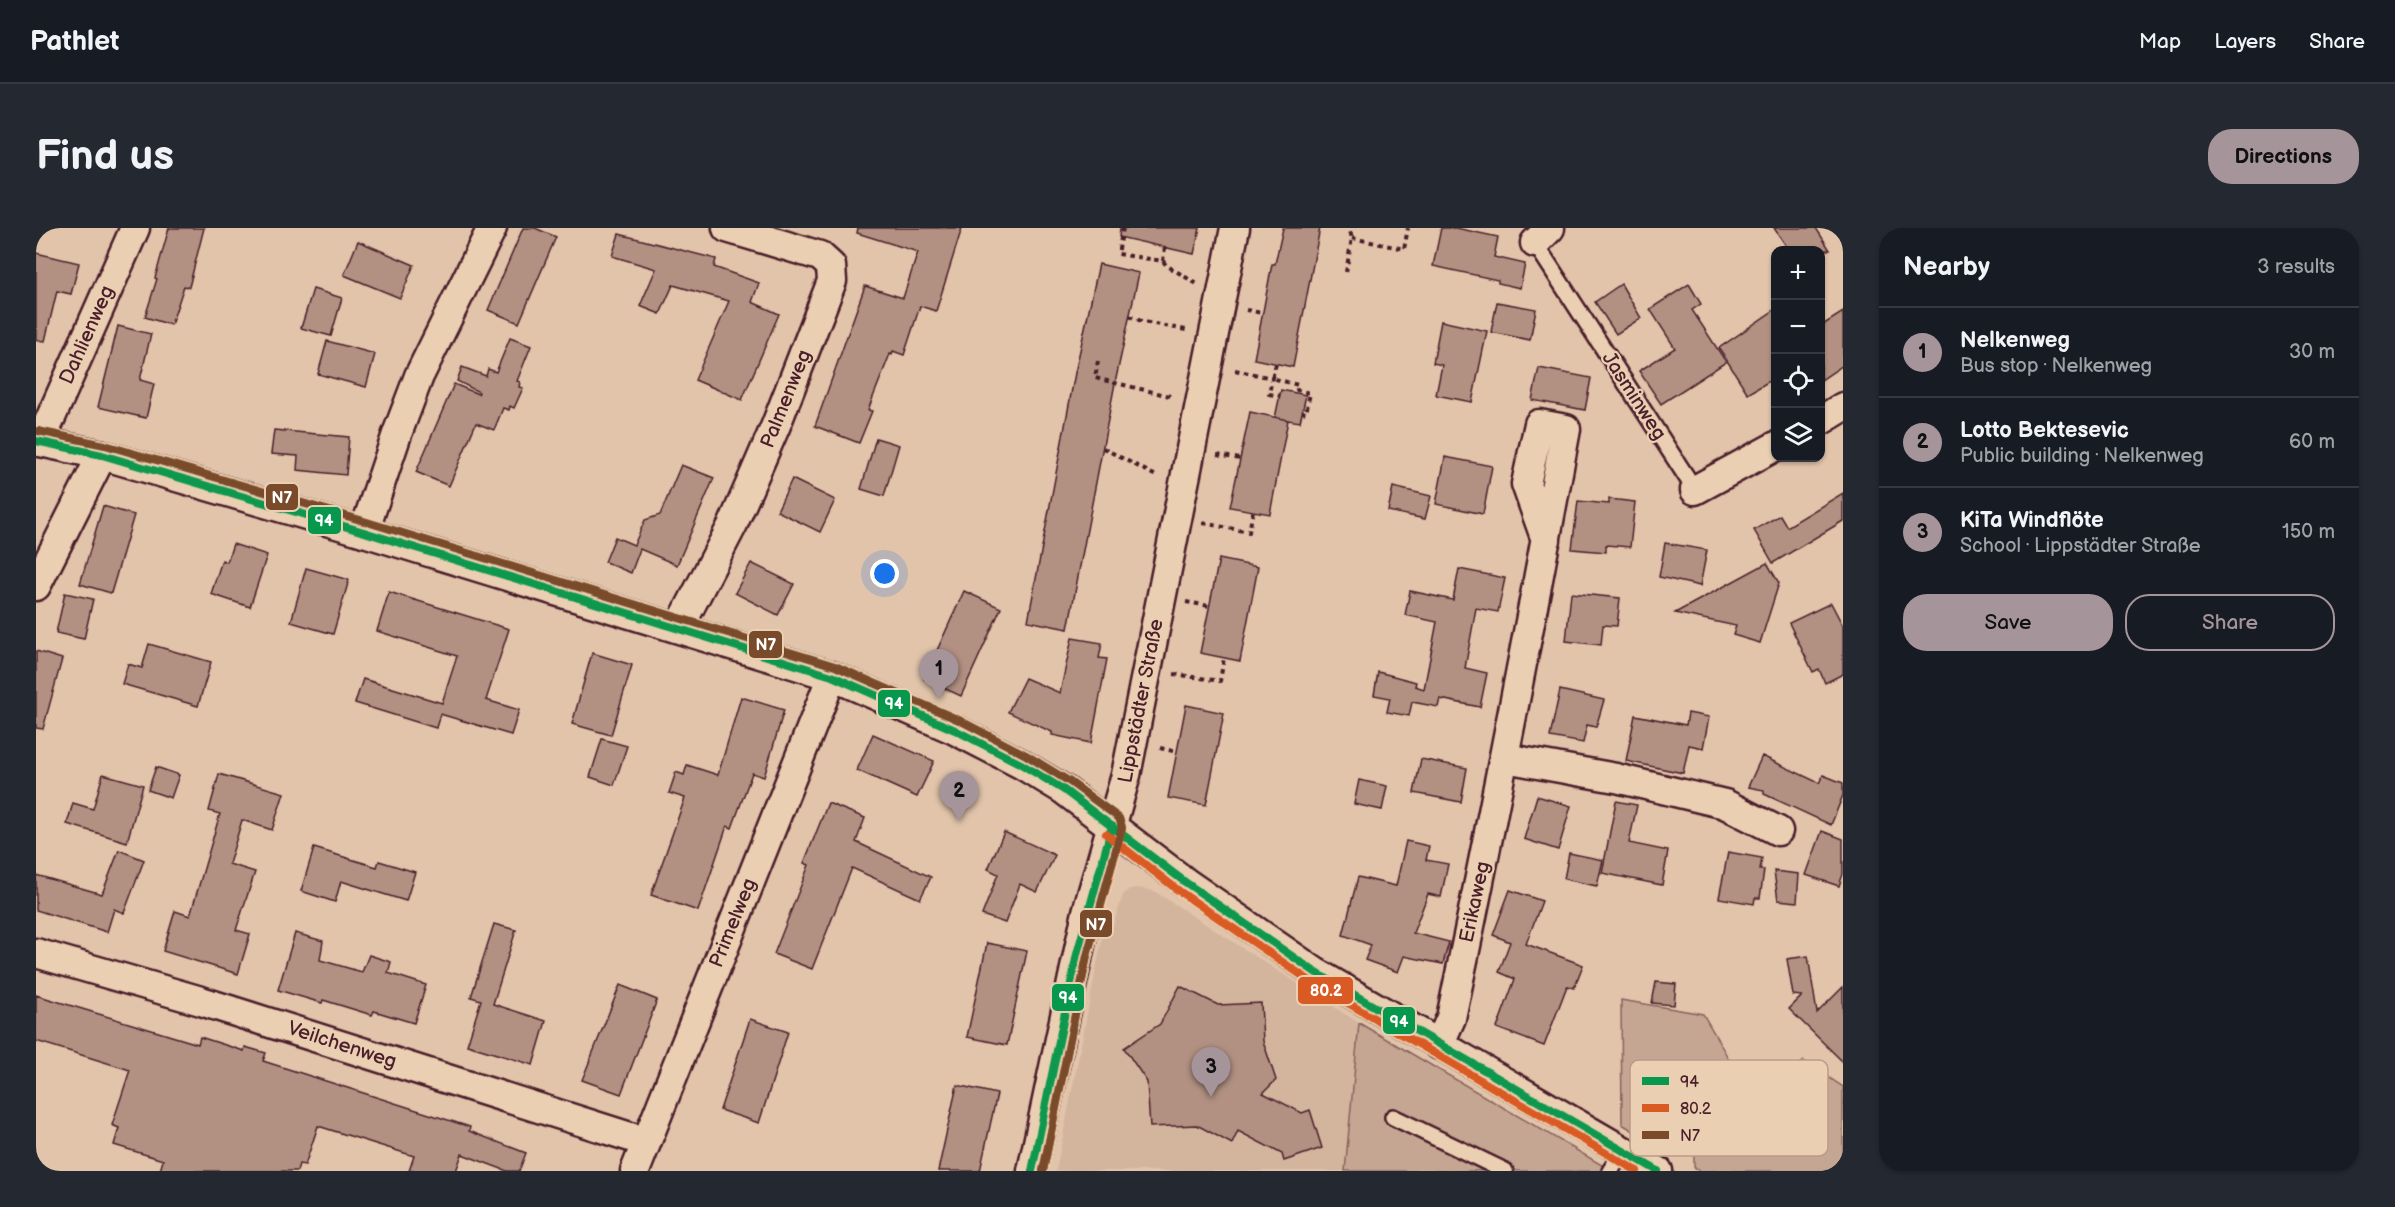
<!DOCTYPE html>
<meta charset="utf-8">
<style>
:root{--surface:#171b24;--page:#242831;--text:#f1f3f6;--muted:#9ea1a6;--line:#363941;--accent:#a6949b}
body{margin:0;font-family:"Balsamiq Sans",sans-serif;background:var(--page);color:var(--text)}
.controls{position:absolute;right:18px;top:18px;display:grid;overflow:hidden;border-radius:12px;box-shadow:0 2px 4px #0004}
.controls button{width:54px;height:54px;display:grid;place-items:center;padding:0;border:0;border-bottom:2px solid var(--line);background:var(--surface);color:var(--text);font:30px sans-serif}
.you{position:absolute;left:849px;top:346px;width:21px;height:21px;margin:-15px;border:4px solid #fff;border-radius:50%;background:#1a73e8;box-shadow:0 0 0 9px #1a73e833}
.badge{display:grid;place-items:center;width:39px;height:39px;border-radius:50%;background:var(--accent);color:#111;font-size:20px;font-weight:700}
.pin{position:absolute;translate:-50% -50px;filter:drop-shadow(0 2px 3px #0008)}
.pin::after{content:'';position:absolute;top:32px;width:21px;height:18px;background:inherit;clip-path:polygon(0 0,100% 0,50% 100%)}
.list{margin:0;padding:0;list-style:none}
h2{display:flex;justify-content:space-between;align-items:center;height:78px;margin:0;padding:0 24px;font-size:26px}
h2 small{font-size:20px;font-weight:400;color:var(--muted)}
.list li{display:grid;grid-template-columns:39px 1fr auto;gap:18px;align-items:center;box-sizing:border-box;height:90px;padding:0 24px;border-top:2px solid var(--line)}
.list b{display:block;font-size:22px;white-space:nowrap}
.list p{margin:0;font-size:20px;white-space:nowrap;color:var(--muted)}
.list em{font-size:20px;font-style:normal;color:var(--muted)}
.actions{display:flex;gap:12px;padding:18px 24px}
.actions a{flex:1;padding:14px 0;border:2px solid var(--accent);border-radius:24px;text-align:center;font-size:21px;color:var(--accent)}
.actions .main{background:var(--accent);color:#111}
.icon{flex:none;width:33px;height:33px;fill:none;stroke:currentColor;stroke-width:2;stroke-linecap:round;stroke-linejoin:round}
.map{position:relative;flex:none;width:1807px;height:943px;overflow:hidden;border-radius:24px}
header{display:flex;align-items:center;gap:36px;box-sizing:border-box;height:84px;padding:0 30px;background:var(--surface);border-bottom:2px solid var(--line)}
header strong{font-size:28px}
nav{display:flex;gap:33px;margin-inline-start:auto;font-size:21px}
.intro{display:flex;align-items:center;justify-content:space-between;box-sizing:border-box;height:144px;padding:0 36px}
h1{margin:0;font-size:42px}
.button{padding:15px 27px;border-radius:24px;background:var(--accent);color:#111;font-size:21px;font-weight:700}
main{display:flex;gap:36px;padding:0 36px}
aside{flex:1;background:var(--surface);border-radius:24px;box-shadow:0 2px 4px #0004}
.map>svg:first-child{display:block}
</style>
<header>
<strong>Pathlet</strong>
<nav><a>Map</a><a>Layers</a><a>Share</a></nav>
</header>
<div class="intro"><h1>Find us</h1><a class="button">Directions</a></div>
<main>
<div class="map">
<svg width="1807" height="943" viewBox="0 0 1807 943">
<rect width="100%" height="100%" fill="#e1c4aa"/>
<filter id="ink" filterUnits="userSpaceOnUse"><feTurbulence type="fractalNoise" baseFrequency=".0167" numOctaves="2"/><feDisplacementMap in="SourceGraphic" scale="12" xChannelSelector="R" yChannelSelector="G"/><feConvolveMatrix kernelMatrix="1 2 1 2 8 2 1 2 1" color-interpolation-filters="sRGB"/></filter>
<g filter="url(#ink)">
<polygon fill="#d3b59e" points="1102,660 1118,663 1323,795 1309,943 1020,943 1069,696 1077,698 1087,667 1093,661"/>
<g fill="#c5a692" stroke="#88625e" stroke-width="1.5">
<polygon points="1585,772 1667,786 1706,854 1637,915 1623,918 1586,896"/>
<polygon points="1323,795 1576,943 1309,943"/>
<polygon points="1768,833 1807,859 1807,943 1664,943 1658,939 1658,925"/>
</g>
<g fill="#b29182" stroke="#4a1f2b" stroke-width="1.5">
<polygon points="133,0 168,0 153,59 148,58 135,97 109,89 121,51 119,50"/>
<polygon points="487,0 499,0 520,9 483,95 452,82"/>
<polygon points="822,0 926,0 900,83 884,78 868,127 857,123 856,127 854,126 832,182 836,183 823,215 779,198 829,58 867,70 882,24 821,5"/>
<polygon points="1084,0 1164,0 1158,26 1083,9"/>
<polygon points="1247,0 1284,0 1257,139 1218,131 1236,36 1239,36"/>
<polygon points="1405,0 1420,0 1462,9 1458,29 1489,36 1484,60 1462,55 1462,52 1397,38"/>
<polygon points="1738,0 1780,0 1794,22 1753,22"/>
<polygon points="583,6 680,31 678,39 723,55 716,74 743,86 706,172 659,152 693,73 637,57 624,86 604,78 620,41 576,28"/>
<polygon points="322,13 378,37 364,70 308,47"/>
<polygon points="0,25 43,35 35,66 21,63 9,113 0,112"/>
<polygon points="1063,36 1103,45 1079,155 1032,401 992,393 1039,145"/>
<polygon points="1585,56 1605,90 1580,106 1559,74"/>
<polygon points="1653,56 1665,76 1656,82 1690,134 1625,176 1603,143 1639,120 1614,81"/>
<polygon points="277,61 306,70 295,108 265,100"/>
<polygon points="1461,74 1500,81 1494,112 1455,104"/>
<polygon points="1740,81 1740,149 1712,166 1683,120"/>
<polygon points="1807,84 1807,137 1785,152 1785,98"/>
<polygon points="1405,93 1451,103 1436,174 1400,167 1406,137 1397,135"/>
<polygon points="82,98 115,106 104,152 118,156 110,190 62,179"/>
<polygon points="474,110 495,118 481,153 484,154 483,159 487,160 478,180 474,178 473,182 467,180 458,202 440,195 413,258 380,244 418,156 442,166 443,164 421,153 426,139 450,148 452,141 460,144"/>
<polygon points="291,113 339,126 330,159 282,146"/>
<polygon points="1503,140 1555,150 1549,182 1496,172"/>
<polygon points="1245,162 1270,167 1264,194 1239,190"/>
<polygon points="1214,184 1252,192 1234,286 1194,279"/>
<polygon points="238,202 313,209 310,247 261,242 262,228 235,226"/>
<polygon points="840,210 863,217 848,268 825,261"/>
<polygon points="1409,229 1456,238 1447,286 1400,276"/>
<polygon points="645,237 678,250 641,337 604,321 595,345 569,334 579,309 598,317 609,292 624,287"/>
<polygon points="756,251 799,272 784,304 741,283"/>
<polygon points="1357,259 1395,268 1389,291 1352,283"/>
<polygon points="1807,265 1807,293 1737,335 1718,302 1744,287 1751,299"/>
<polygon points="1573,271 1599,274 1594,319 1570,317 1570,324 1536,321 1542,273 1573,276"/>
<polygon points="67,278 98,287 75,365 44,356"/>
<polygon points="1629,315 1671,322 1664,358 1623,349"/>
<polygon points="197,316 231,327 214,379 175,366 186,332 191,334"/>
<polygon points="1183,331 1222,339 1204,433 1164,425"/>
<polygon points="715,335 758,356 742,387 699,365"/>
<polygon points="1731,335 1743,355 1724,415 1697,407 1700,398 1639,385"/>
<polygon points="270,340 313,352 297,406 255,394"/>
<polygon points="1423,341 1469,350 1462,384 1440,380 1429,440 1451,445 1444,479 1404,471 1402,479 1376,474 1373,488 1351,484 1354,470 1338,467 1342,444 1380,454 1379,458 1388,461 1401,394 1369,387 1374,363 1417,372"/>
<polygon points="928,363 965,380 925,468 888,451"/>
<polygon points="353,364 473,401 450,472 483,482 475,507 404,486 400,500 319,475 327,451 406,475 421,428 341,403"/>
<polygon points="29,365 57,371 48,411 20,405"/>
<polygon points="1535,365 1584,370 1581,398 1567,397 1565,417 1530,413"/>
<polygon points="1795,375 1807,398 1807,446 1789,455 1783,441 1777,444 1753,395"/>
<polygon points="1036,410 1066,415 1063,430 1071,431 1055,515 1016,507 1016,504 972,484 989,450 1024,465"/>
<polygon points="113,416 175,434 162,478 86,456 92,436 106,440"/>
<polygon points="0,423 26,431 7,501 0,500"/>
<polygon points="556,425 596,437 575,507 536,496"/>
<polygon points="1524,462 1568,472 1560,499 1551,497 1547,515 1514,509"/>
<polygon points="705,469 748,482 728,549 716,545 696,600 691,598 662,683 615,667 649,570 633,565 640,544 648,547 651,537 682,547"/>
<polygon points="1150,477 1188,485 1170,577 1132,570"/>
<polygon points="1652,485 1673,489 1667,520 1653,517 1647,545 1590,533 1599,487 1650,497"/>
<polygon points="837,506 898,533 881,569 821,542"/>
<polygon points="566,511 591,518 578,557 554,549"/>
<polygon points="1726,528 1783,555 1787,547 1807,555 1807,567 1795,597 1728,566 1728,562 1712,559"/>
<polygon points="1385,531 1431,540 1425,574 1378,565"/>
<polygon points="120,539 143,547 135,570 112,562"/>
<polygon points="67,546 107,557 91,614 31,596 37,575 57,581"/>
<polygon points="183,546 248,565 236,602 206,592 193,636 219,644 200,702 214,706 202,746 127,723 139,683 154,688 184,586 173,583"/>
<polygon points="1323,552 1351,558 1346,582 1318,576"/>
<polygon points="1501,568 1535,578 1522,622 1488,611"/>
<polygon points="1580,573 1601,577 1593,615 1632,623 1626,657 1566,645"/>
<polygon points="792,575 829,590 820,614 895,649 884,671 816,640 776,741 738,726 773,637 768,635"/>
<polygon points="1786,603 1807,611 1807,646 1803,658 1770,647"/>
<polygon points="968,604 1019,627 1001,664 984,656 969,695 946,687 962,646 952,641"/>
<polygon points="1370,613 1393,618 1390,632 1412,636 1405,669 1392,666 1377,705 1413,714 1407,736 1368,728 1362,744 1329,732 1335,717 1307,707 1322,649 1360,658"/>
<polygon points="278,620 341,639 343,633 379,644 370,673 305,653 299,674 265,663"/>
<polygon points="83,622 108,632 88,685 78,681 71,704 0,682 0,647 66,666"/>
<polygon points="1692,624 1726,630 1724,642 1728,642 1724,670 1719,670 1718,676 1683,670"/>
<polygon points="1533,625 1567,632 1561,658 1528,651"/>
<polygon points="1738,643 1763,646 1761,674 1742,672"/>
<polygon points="1474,662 1506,673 1490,716 1547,737 1538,760 1531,758 1508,818 1461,800 1479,751 1463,744 1474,714 1457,707"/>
<polygon points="458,696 480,702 457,776 510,793 497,837 431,817 445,772 435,769"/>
<polygon points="259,705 287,713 284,732 326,744 333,727 355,734 352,745 390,757 378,795 338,783 336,787 287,772 286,775 242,762"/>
<polygon points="951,715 991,723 971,817 931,809"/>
<polygon points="1772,728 1781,785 1807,759 1807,834 1753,781 1766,768 1757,767 1751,731"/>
<polygon points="1620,754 1640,756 1638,777 1616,775"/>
<polygon points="584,757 621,772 585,866 546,852"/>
<polygon points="1144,758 1182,777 1225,775 1227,813 1240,852 1227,865 1266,885 1274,882 1286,920 1248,933 1246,926 1202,903 1196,916 1161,897 1114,899 1111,854 1088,820 1124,796"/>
<polygon points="0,767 162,816 164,809 208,823 209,819 230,825 227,833 434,899 433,903 490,925 483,943 471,943 426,926 420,943 373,943 378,928 282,898 269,937 263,936 261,943 124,943 127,932 78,917 83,900 76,897 94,842 0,813"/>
<polygon points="714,791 752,804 723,895 684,882"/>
<polygon points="921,857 961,866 944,943 902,943"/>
</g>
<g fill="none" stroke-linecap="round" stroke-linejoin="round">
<defs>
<g id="service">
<polyline points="1499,15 1659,262"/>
<polyline points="1357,889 1469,943"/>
<polyline points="1574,943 1587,924"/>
</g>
<g id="minor">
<polyline points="1499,15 1514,0"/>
<polyline points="1784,193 1807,179"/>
<polyline points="0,213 66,227 328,304 796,448 919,502 985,536 1028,562 1149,654 1279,744 1622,943"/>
<polyline points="4,214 99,0"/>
<polyline points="1659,262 1740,218"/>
<polyline points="328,304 361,206 383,148 456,0"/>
<polyline points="0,358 66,227"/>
<polyline points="643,400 697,296 740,197 796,53 795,38 784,28 691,0"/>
<polyline points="1469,530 1580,550 1689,576 1742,603"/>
<polyline points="0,725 165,773 610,914"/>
<path d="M1403 817 1415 790C1456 594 1494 398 1530 201L1503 196 1490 256 1510 312"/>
<polyline points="599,943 796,448"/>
<polyline points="996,943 1051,684 1090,547 1199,0"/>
</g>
</defs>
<use href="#service" stroke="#4a1f2b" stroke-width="20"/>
<use href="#minor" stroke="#4a1f2b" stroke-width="33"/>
<g stroke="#4a1f2b" stroke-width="4" stroke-dasharray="4.5 4.5" stroke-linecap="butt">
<polyline points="1087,0 1082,26 1127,33 1130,37 1161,56"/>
<polyline points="1316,10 1368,21 1372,0"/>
<polyline points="1127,33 1129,19"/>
<polyline points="1310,44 1316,10 1313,0"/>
<polyline points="1210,82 1226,85"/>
<polyline points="1093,88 1108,94 1150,102"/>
<polyline points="1062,133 1059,150 1138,169"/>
<polyline points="1240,136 1236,150 1262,157 1261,162 1274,165 1270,185 1266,184"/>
<polyline points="1199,142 1236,150 1233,166 1244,168"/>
<polyline points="1067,220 1122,249"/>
<polyline points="1181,227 1204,231"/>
<polyline points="1167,295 1213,304 1217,283"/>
<polyline points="1150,374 1173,378"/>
<polyline points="1138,446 1184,453 1188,430"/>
<polyline points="1124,520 1141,524"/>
</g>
<use href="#service" stroke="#ebcfb2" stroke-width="15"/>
<use href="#minor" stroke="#ebcfb2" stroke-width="28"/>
<defs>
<g id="bus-1">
<polyline points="0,213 66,227 328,304 796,448 919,502 985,536 1028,562 1149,654 1279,744 1622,943"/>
<polyline points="996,943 1041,726 1076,598"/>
</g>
<g id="bus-2">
<polyline points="1070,606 1143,663 1274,753 1601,943"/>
<polyline points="1007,943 1051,728 1086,601"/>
</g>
<polyline id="bus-3" points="2,203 69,217 331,294 799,438 923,492 990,527 1034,554 1083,590 1086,599 1051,728 1007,943"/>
</defs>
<use href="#bus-1" stroke="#ebcfb2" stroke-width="12"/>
<use href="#bus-2" stroke="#ebcfb2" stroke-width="12"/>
<use href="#bus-3" stroke="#ebcfb2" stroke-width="12"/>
<use href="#bus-1" stroke="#07984d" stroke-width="8"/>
<use href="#bus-2" stroke="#d95a23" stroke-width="8"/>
<use href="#bus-3" stroke="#7a4b2a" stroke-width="8"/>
</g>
</g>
<g text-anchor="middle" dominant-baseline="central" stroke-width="4.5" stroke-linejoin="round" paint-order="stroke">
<g font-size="20" fill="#4a1f2b" stroke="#ebcfb2">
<text transform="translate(51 107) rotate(-66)">Dahlienweg</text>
<text transform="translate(1598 168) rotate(57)">Jasminweg</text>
<text transform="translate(750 171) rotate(-68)">Palmenweg</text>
<text transform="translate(1105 473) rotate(-79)">Lippstädter Straße</text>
<text transform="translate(1439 674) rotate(-78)">Erikaweg</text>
<text transform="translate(697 695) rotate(-68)">Primelweg</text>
<text transform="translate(306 817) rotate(18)">Veilchenweg</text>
</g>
</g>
<rect x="1594" y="832" width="198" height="96" rx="9" fill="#ebcfb2" stroke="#bb9a8a" stroke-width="1.5"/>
<rect x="1606" y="849" width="27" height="8" fill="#07984d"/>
<rect x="1606" y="876" width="27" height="8" fill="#d95a23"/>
<rect x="1606" y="903" width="27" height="8" fill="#7a4b2a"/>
<g font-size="16" fill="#4a1f2b">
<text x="1644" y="859">94</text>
<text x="1644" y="886">80.2</text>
<text x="1644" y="913">N7</text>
</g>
<g stroke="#ebcfb2" stroke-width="2">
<rect x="229" y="255" width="34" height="28" rx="6" fill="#7a4b2a"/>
<rect x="271" y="278" width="35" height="29" rx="6" fill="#07984d"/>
<rect x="712" y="402" width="35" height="29" rx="6" fill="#7a4b2a"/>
<rect x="841" y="461" width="34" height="29" rx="6" fill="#07984d"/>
<rect x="1043" y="681" width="34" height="29" rx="6" fill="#7a4b2a"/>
<rect x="1261" y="748" width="57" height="29" rx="6" fill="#d95a23"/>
<rect x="1015" y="755" width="34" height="29" rx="6" fill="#07984d"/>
<rect x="1346" y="778" width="34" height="29" rx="6" fill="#07984d"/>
</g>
<g font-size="16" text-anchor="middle" font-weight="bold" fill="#fff">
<text x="246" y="275">N7</text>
<text x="288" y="298">94</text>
<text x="730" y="422">N7</text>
<text x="858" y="481">94</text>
<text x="1060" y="702">N7</text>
<text x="1290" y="768">80.2</text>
<text x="1032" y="775">94</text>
<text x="1363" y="799">94</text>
</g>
</svg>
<div class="controls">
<button>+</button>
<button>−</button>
<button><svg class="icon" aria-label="locate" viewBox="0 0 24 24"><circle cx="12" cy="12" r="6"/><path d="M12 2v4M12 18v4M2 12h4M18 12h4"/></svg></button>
<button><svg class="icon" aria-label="layers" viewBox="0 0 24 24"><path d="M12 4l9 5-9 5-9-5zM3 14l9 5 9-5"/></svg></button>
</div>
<div class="you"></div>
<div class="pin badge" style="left:903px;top:471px">1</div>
<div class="pin badge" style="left:923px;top:593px">2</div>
<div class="pin badge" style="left:1175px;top:869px">3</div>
</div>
<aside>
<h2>Nearby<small>3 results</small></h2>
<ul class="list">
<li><span class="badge">1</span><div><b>Nelkenweg</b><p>Bus stop · Nelkenweg</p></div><em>30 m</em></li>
<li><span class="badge">2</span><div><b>Lotto Bektesevic</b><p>Public building · Nelkenweg</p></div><em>60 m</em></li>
<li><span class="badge">3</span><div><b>KiTa Windflöte</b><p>School · Lippstädter Straße</p></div><em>150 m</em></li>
</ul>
<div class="actions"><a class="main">Save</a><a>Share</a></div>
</aside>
</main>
